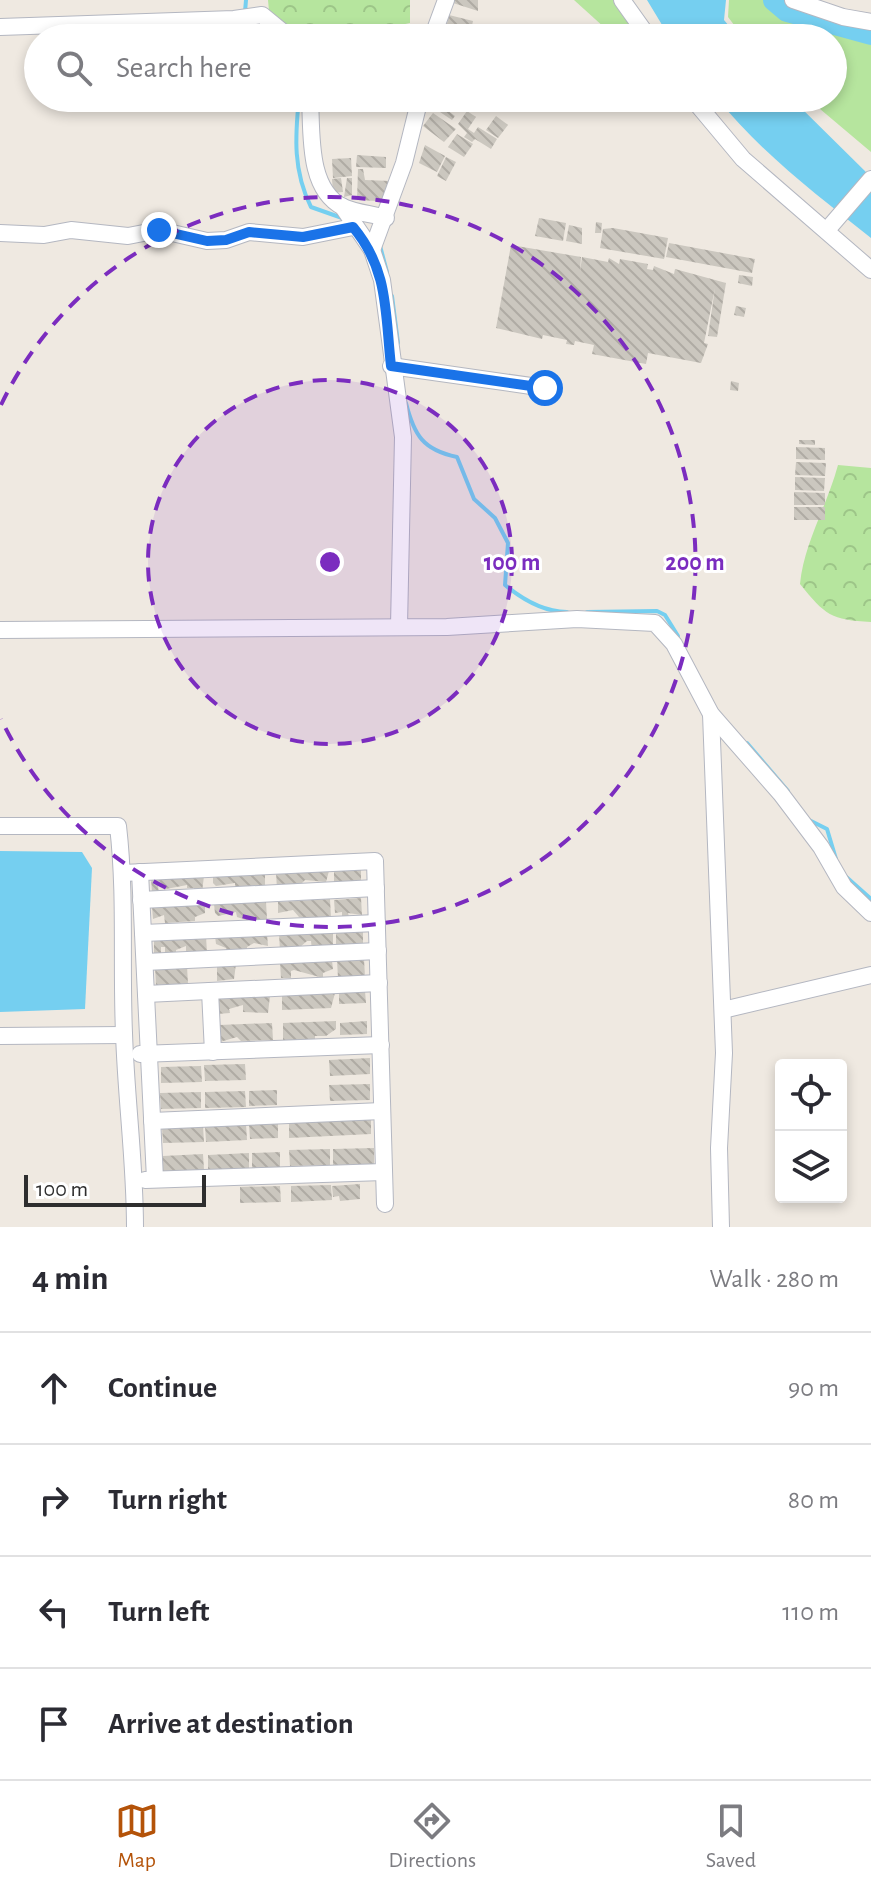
<!DOCTYPE html>
<meta charset="utf-8">
<style>
:root{--surface:#fff;--page:#f7f7f7;--text:#2b2b33;--muted:#7c7c81;--line:#e1e1e2;--accent:#b45309}
body{margin:0;font-family:"Alegreya Sans",sans-serif;background:var(--page);color:var(--text)}
.controls{position:absolute;right:24px;bottom:24px;display:grid;overflow:hidden;border-radius:8px;box-shadow:0 4px 12px #0003}
.controls button{width:72px;height:72px;display:grid;place-items:center;padding:0;border:0;border-bottom:2px solid var(--line);background:var(--surface);color:var(--text);font:40px sans-serif}
.scale{position:absolute;left:24px;bottom:20px;width:182px;box-sizing:border-box;padding-left:8px;border:4px solid #2e2e2e;border-top:0;font-size:22px;line-height:28px;white-space:nowrap;color:#2e2e2e;-webkit-text-stroke:6px #fff;paint-order:stroke}
.stop{position:absolute;width:24px;height:24px;margin:-18px;border:6px solid #1a73e8;border-radius:50%;background:#fff}
.stop.end{background:#1a73e8;border-color:#fff;box-shadow:0 2px 8px #0008}
.list{margin:0;padding:0;list-style:none}
h2{display:flex;justify-content:space-between;align-items:center;height:104px;margin:0;padding:0 32px;font-size:34px}
h2 small{font-size:26px;font-weight:400;color:var(--muted)}
.list li{display:grid;grid-template-columns:52px 1fr auto;gap:24px;align-items:center;box-sizing:border-box;height:112px;padding:0 32px;border-top:2px solid var(--line)}
.list b{display:block;font-size:30px;white-space:nowrap}
.list em{font-size:26px;font-style:normal;color:var(--muted)}
.icon{flex:none;width:44px;height:44px;fill:none;stroke:currentColor;stroke-width:2;stroke-linecap:round;stroke-linejoin:round}
.map{position:relative;flex:none;width:871px;height:1227px;overflow:hidden}
.search{position:absolute;background:var(--surface);box-shadow:0 4px 12px #0003;left:24px;right:24px;top:24px;height:88px;display:flex;align-items:center;gap:20px;box-sizing:border-box;padding:0 28px;border-radius:44px;color:var(--muted);font-size:30px}
.sheet{height:552px;background:var(--surface)}
nav{display:flex;justify-content:space-around;align-items:center;box-sizing:border-box;height:112px;border-top:2px solid var(--line);background:var(--surface);font-size:22px;color:var(--muted)}
nav a{display:grid;justify-items:center;gap:4px}
nav .on{color:var(--accent)}
.map>svg:first-child{display:block}
</style>
<div class="map">
<svg width="871" height="1227" viewBox="0 0 871 1227">
<defs>
<pattern id="forest-crowns" width="20" height="18" patternUnits="userSpaceOnUse" patternTransform="scale(2)"><rect width="20" height="18" fill="#b6e59e"/><path d="M2 6a3 3 0 1 1 6 0M12 15a3 3 0 1 1 6 0" fill="none" stroke="#9dc588"/></pattern>
<pattern id="building-back-hatch" width="6" height="6" patternUnits="userSpaceOnUse" patternTransform="scale(2)"><rect width="6" height="6" fill="#cbc7bf"/><path d="M-1 5l2 2M0 0l6 6M5-1l2 2" fill="none" stroke="#afaba4"/></pattern>
</defs>
<rect width="100%" height="100%" fill="#efe9e1"/>
<g fill="url(#forest-crowns)">
<polygon points="268,0 410,0 410,23 339,38 300,38 269,11"/>
<path d="M838 465 871 468V622C831 620 825 615 800 584 804 543 827 506 838 465Z"/>
</g>
<g fill="#b6e59e">
<polygon points="574,0 616,0 643,38 616,38"/>
<polygon points="729,0 768,0 786,15 871,37 871,152 807,98 833,98 833,38 744,38 728,17"/>
</g>
<g fill="#75cff0">
<polygon points="647,0 726,0 724,20 739,38 670,38"/>
<path d="M717 98H791L871 177V238C817 195 760 152 717 98Z"/>
<polygon points="0,851 82,852 92,868 85,1009 0,1012"/>
</g>
<g fill="none" stroke-linecap="round" stroke-linejoin="round">
<g stroke="#75cff0" stroke-width="4">
<polyline points="245,12 246,0"/>
<polyline points="244,38 245,20"/>
<path d="M299 98C295 137 293 171 311 207L345 219"/>
<polyline points="379,242 387,272"/>
<polyline points="392,296 398,343"/>
<path d="M406 403C414 435 423 450 457 457L474 499 495 518 508 543 505 585C522 599 544 612 567 612"/>
<polyline points="587,612 657,611 665,615 678,636"/>
<polyline points="747,743 788,791"/>
<polyline points="809,820 827,829 836,859"/>
<polyline points="843,874 871,899"/>
</g>
<polyline stroke="#75cff0" stroke-width="22" points="774,0 787,11 871,34"/>
</g>
<g fill="url(#building-back-hatch)">
<polygon points="454,0 478,0 478,11 453,3"/>
<polygon points="449,15 473,21 470,35 446,28"/>
<polygon points="431,98 449,98 459,105 456,110 450,106 447,110 455,116 452,120 434,108 428,101"/>
<polygon points="467,111 476,117 468,129 474,133 478,127 497,139 491,149 475,139 472,142 464,137 467,133 458,124"/>
<polygon points="433,113 456,129 444,142 423,126"/>
<polygon points="496,116 508,125 498,138 486,130"/>
<polygon points="457,134 473,144 464,157 448,147"/>
<polygon points="425,145 445,156 437,172 419,163"/>
<polygon points="357,155 386,157 386,168 356,167"/>
<polygon points="446,157 456,162 446,181 437,176"/>
<polygon points="351,158 352,176 333,178 332,159"/>
<polygon points="358,169 363,169 365,180 391,181 391,194 384,193 384,199 377,201 357,200"/>
<polygon points="341,178 343,192 333,193 332,179"/>
<polygon points="347,178 352,178 352,195 344,197"/>
<polygon points="539,218 566,223 563,241 535,236"/>
<polygon points="596,222 602,223 601,233 595,233"/>
<polygon points="569,225 582,228 582,244 566,241"/>
<polygon points="613,228 668,238 664,259 600,248 603,229"/>
<polygon points="669,243 755,259 752,273 666,257"/>
<polygon points="511,245 581,257 580,272 582,257 608,262 609,258 619,264 620,259 648,264 647,269 653,270 654,266 674,274 675,269 726,283 717,337 708,336 715,288 704,343 708,344 701,363 648,353 646,364 592,354 594,345 575,341 574,345 566,344 567,340 543,335 542,339 496,328"/>
<polygon points="739,275 753,277 752,286 738,283"/>
<polygon points="736,306 746,308 744,317 734,315"/>
<polygon points="731,381 739,383 738,391 730,390"/>
<polygon points="799,440 815,440 815,445 799,444"/>
<polygon points="796,447 825,448 825,460 796,459"/>
<polygon points="796,462 826,463 825,476 795,475"/>
<polygon points="795,477 825,478 824,491 795,490"/>
<polygon points="794,492 825,493 825,505 794,505"/>
<rect x="794" y="507" width="31" height="13"/>
<polygon points="361,869 361,886 334,883 334,870"/>
<polygon points="329,871 326,882 305,880 298,887 277,890 276,872"/>
<polygon points="265,873 265,885 255,886 255,890 235,889 235,883 216,886 213,883 213,875"/>
<polygon points="204,876 202,892 194,892 194,888 187,888 187,885 166,889 165,886 158,886 159,893 152,893 151,878"/>
<polygon points="361,898 362,915 348,913 349,917 342,917 342,912 335,913 334,900"/>
<polygon points="330,899 331,918 299,917 293,910 278,913 278,902"/>
<polygon points="266,902 267,919 246,920 237,917 236,912 218,916 215,913 214,904"/>
<polygon points="205,904 205,913 195,917 195,921 165,923 164,915 153,919 152,907"/>
<polygon points="363,930 363,948 351,949 350,944 336,949 336,931"/>
<polygon points="333,931 333,948 312,951 311,941 307,941 300,947 280,952 279,933"/>
<polygon points="267,934 268,946 254,943 247,947 247,951 226,954 226,948 216,944 215,936"/>
<polygon points="206,937 207,952 186,954 186,946 176,950 176,954 165,954 165,947 161,947 161,953 154,953 154,939"/>
<polygon points="364,959 365,977 338,978 337,960"/>
<polygon points="332,961 333,969 323,973 323,978 294,970 291,971 291,978 281,978 280,963"/>
<polygon points="236,964 234,979 217,981 217,965"/>
<polygon points="187,966 188,984 156,985 155,967"/>
<polygon points="365,991 366,1003 339,1004 339,992"/>
<polygon points="335,993 331,1008 282,1010 282,995"/>
<polygon points="270,996 268,1013 243,1012 243,1005 229,1009 230,1013 217,1014 217,998"/>
<polygon points="336,1021 336,1029 326,1036 315,1036 315,1040 283,1040 283,1023"/>
<polygon points="367,1021 367,1034 340,1035 340,1023"/>
<polygon points="272,1023 273,1040 241,1041 237,1037 220,1042 219,1025"/>
<polygon points="370,1058 370,1074 330,1076 329,1060"/>
<polygon points="245,1064 246,1080 205,1081 204,1065"/>
<polygon points="201,1066 202,1082 161,1083 161,1067"/>
<polygon points="370,1084 370,1100 330,1101 329,1085"/>
<polygon points="277,1090 277,1105 249,1106 249,1091"/>
<polygon points="245,1091 246,1107 205,1108 205,1092"/>
<polygon points="201,1092 201,1108 161,1109 160,1093"/>
<polygon points="371,1118 371,1134 289,1138 289,1122"/>
<polygon points="246,1124 247,1140 206,1142 205,1126"/>
<polygon points="278,1124 278,1138 250,1139 249,1125"/>
<polygon points="203,1126 204,1142 163,1143 162,1127"/>
<polygon points="374,1148 374,1164 333,1165 333,1149"/>
<polygon points="330,1149 330,1165 290,1166 289,1150"/>
<polygon points="280,1152 280,1167 252,1168 252,1153"/>
<polygon points="249,1153 249,1169 208,1170 208,1155"/>
<polygon points="203,1154 204,1170 163,1172 163,1156"/>
<polygon points="360,1184 360,1199 340,1201 339,1196 333,1197 332,1186"/>
<polygon points="331,1185 332,1200 291,1202 291,1186"/>
<polygon points="280,1186 281,1202 240,1203 240,1187"/>
</g>
<g fill="none" stroke-linecap="round" stroke-linejoin="round">
<defs>
<g id="minor">
<polyline points="622,0 649,38"/>
<polyline points="793,0 843,17 871,22"/>
<polyline points="0,27 234,19 262,15 290,38"/>
<polyline points="432,38 446,0"/>
<path d="M310 98C312 132 307 189 343 207 356 213 373 214 386 218"/>
<polyline points="692,98 743,159 871,270"/>
<polyline points="342,206 372,250 382,280 403,437 399,626"/>
<polyline points="827,230 871,179"/>
<polyline points="0,233 44,235 71,230 128,236 159,230 207,241 226,240 249,232 303,237 353,227"/>
<polyline points="372,250 404,163 420,98"/>
<polyline points="391,366 545,388"/>
<polyline points="0,630 447,627 577,619 655,623 674,644 711,714 781,794 821,847 844,887 871,913"/>
<polyline points="711,714 724,1053 719,1148 721,1227"/>
<path d="M0 826H118C126 895 121 963 124 1033 126 1098 135 1162 135 1227"/>
<polyline points="140,872 155,1179"/>
<polyline points="123,873 375,861 385,1204"/>
<polyline points="141,900 376,888"/>
<polyline points="143,933 377,923"/>
<polyline points="145,962 378,951"/>
<polyline points="210,991 213,1052"/>
<polyline points="146,994 379,983"/>
<polyline points="723,1010 871,975"/>
<polyline points="0,1036 124,1035"/>
<polyline points="140,1054 381,1045"/>
<polyline points="152,1121 382,1111"/>
<polyline points="145,1180 384,1172"/>
</g>
</defs>
<use href="#minor" stroke="#b4b7c1" stroke-width="18"/>
<use href="#minor" stroke="#fff" stroke-width="16"/>
</g>
<g fill="none" stroke-linecap="round" stroke-linejoin="round">
<path stroke="#1a73e8" stroke-width="10" d="M159 230 207 241 226 240 249 232 303 237 353 227C389 270 385 313 391 366L545 388"/>
</g>
<circle cx="330" cy="562" r="182" fill="#7b2cbf" fill-opacity=".12"/>
<g fill="none" stroke="#7b2cbf" stroke-width="4" stroke-dasharray="14 10">
<circle cx="330" cy="562" r="182"/>
<path d="M1 405A365 365 0 1 1 1 719"/>
</g>
<circle cx="330" cy="562" r="12" fill="#7b2cbf" stroke="#fff" stroke-width="4"/>
<g font-size="24" text-anchor="middle" font-weight="bold" fill="#7b2cbf" stroke="#fff" stroke-width="6" stroke-linejoin="round" paint-order="stroke">
<text x="512" y="570">100 m</text>
<text x="695" y="570">200 m</text>
</g>
</svg>
<div class="controls">
<button><svg class="icon" aria-label="locate" viewBox="0 0 24 24"><circle cx="12" cy="12" r="6"/><path d="M12 2v4M12 18v4M2 12h4M18 12h4"/></svg></button>
<button><svg class="icon" aria-label="layers" viewBox="0 0 24 24"><path d="M12 4l9 5-9 5-9-5zM3 14l9 5 9-5"/></svg></button>
</div>
<div class="scale">100 m</div>
<div class="stop" style="left:545px;top:388px"></div>
<div class="stop end" style="left:159px;top:230px"></div>
<div class="search"><svg class="icon" aria-label="search" viewBox="0 0 24 24"><circle cx="10" cy="10" r="6"/><path d="M15 15l6 6"/></svg>Search here</div>
</div>
<section class="sheet">
<h2>4 min<small>Walk · 280 m</small></h2>
<ul class="list">
<li><svg class="icon" aria-label="ahead" viewBox="0 0 24 24"><path d="M12 20V5M6 11l6-6 6 6"/></svg><div><b>Continue</b></div><em>90 m</em></li>
<li><svg class="icon" aria-label="right" viewBox="0 0 24 24"><path d="M7 20v-9h11M14 6l5 5-5 5"/></svg><div><b>Turn right</b></div><em>80 m</em></li>
<li><svg class="icon" aria-label="left" viewBox="0 0 24 24"><path d="M17 20v-9H6M10 6l-5 5 5 5"/></svg><div><b>Turn left</b></div><em>110 m</em></li>
<li><svg class="icon" aria-label="arrive" viewBox="0 0 24 24"><path d="M6 21V4h12l-3 4 3 4H6"/></svg><div><b>Arrive at destination</b></div></li>
</ul>
</section>
<nav>
<a class="on"><svg class="icon" aria-label="map" viewBox="0 0 24 24"><path d="M3 6l6-2 6 2 6-2v14l-6 2-6-2-6 2zM9 4v14M15 6v14"/></svg>Map</a>
<a><svg class="icon" aria-label="directions" viewBox="0 0 24 24"><path d="M12 3l9 9-9 9-9-9zM9 14v-3h6M13 9l2 2-2 2"/></svg>Directions</a>
<a><svg class="icon" aria-label="saved" viewBox="0 0 24 24"><path d="M7 4h10v16l-5-4-5 4z"/></svg>Saved</a>
</nav>
